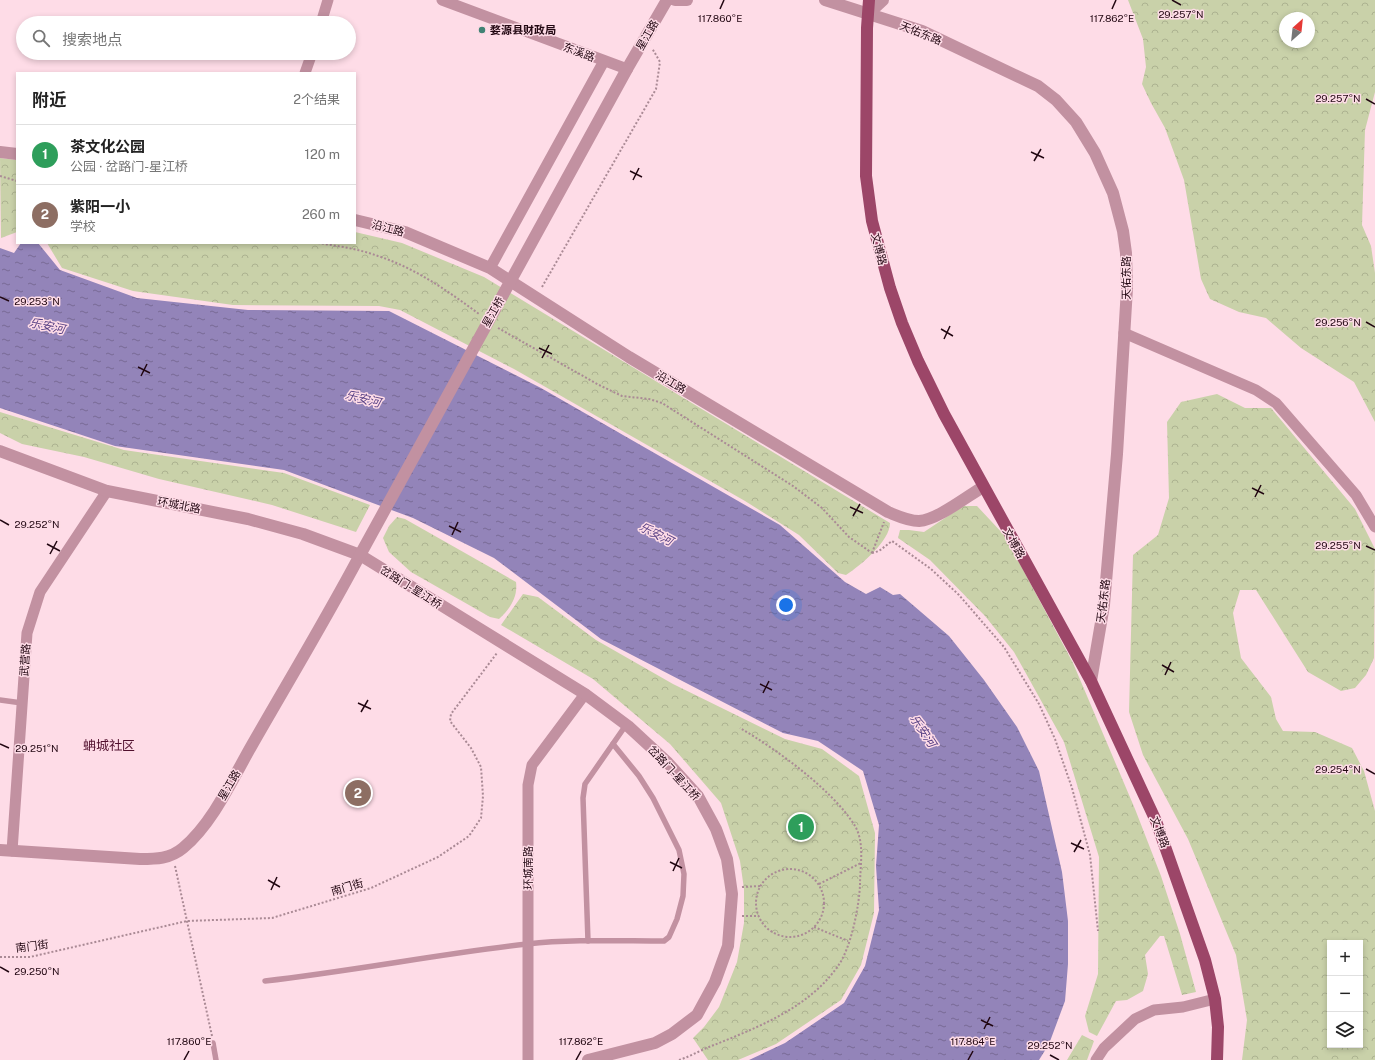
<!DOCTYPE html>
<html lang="zh">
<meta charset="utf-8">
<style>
:root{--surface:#fff;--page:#f6f6f6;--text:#222;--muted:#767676;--line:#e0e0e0;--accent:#408274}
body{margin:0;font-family:"Public Sans","Noto Sans SC",sans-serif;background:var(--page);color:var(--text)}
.controls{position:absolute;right:12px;bottom:12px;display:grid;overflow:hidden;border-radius:0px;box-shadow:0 2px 6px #0003}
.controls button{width:36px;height:36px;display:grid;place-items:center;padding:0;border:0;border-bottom:1px solid var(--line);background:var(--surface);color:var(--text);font:20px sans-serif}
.compass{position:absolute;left:1279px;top:12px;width:36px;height:36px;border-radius:50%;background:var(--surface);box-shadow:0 2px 6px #0003;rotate:27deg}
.you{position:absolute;left:786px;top:605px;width:14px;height:14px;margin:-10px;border:3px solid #fff;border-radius:50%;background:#1a73e8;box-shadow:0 0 0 6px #1a73e833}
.badge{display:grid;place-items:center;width:26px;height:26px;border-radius:50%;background:var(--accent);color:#fff;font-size:13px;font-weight:700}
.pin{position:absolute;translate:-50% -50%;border:2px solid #fff;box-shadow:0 1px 4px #0006}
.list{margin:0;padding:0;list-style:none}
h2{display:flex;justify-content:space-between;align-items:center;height:52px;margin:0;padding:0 16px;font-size:17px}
h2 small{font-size:13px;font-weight:400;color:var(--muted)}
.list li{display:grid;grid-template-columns:26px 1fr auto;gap:12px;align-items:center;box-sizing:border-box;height:60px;padding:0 16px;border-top:1px solid var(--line)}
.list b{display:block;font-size:15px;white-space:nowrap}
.list p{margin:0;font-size:13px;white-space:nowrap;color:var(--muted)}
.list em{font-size:13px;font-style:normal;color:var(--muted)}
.icon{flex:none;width:22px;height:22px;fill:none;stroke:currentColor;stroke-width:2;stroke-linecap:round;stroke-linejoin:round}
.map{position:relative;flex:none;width:1375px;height:1060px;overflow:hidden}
.search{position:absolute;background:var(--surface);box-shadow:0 2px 6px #0003;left:16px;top:16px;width:340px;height:44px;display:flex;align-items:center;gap:10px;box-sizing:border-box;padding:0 14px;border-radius:22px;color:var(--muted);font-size:15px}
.panel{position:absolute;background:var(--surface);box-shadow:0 2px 6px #0003;left:16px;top:72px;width:340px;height:172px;border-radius:0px}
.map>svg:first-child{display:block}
</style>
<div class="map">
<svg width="1375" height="1060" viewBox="0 0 1375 1060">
<defs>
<pattern id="forest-crowns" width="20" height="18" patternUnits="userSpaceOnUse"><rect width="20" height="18" fill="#c9d1a9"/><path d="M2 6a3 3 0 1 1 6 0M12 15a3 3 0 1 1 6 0" fill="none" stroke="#acb290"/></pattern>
<pattern id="water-ripples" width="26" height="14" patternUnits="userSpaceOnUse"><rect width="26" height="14" fill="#9384b9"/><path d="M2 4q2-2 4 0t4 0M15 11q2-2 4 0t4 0" fill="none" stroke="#786a95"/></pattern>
</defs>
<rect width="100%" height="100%" fill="#fedce7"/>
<g fill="url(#forest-crowns)" fill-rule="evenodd">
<path d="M1128 0H1375V92L1365 130 1362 225 1371 246 1375 273V422L1354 382 1301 348 1266 318 1239 312 1210 299 1201 279 1184 180 1165 128 1151 103 1142 84 1146 67 1143 39ZM1285 18H1309V42H1285Z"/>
<polygon points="0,158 17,160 17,232 1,238"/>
<path d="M355 232 402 243 484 277 890 523C890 541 861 565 846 575L838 573 799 535 745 501 514 369 400 310 379 306 233 305 133 291 62 268 47 243H355Z"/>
<path d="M1217 394 1245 408H1271L1355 509 1375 549 1374 658 1366 675 1355 688 1341 691 1308 672 1256 590H1240L1233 613 1241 658 1271 697 1276 719 1283 731 1315 732 1352 748 1364 771 1375 811V1060H1242L1247 1020 1236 955 1188 839 1143 755 1129 712 1133 555 1158 535 1169 498 1167 422 1181 402ZM1330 943H1360V1045H1330Z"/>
<polygon points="0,412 124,450 284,473 370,505 356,532 272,505 159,479 84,457 22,444 0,433"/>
<polygon points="963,506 977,506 1005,536 1073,663 1135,809 1161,876 1180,934 1196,992 1182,995 1164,936 1160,936 1145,955 1148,974 1143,991 1127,1000 1116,1001 1097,1036 1089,1032 1085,1016 1098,974 1099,857 1064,742 1014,652 985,616 930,560 898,538 900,530 909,530 924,532"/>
<path d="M397 517 405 519 516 582C518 597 510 609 499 619L490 617 411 572 389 552 383 538 389 526Z"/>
<polygon points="523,594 538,597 596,640 673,684 785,739 822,749 859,776 875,833 874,913 861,965 841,1000 776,1044 738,1060 708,1060 693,1038 704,1027 719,1007 737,962 744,923 744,889 740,861 721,803 670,744 593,679 501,625"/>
<polygon points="1082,1035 1094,1041 1087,1060 1067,1060"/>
</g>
<polygon fill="url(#water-ripples)" points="21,243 38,243 60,270 137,298 248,310 389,311 541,388 780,525 845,582 866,594 880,587 893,595 900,594 949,636 984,680 1017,727 1039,771 1062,872 1068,921 1068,964 1065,1001 1049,1044 1039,1060 749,1060 785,1043 844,1003 865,966 879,910 876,866 879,825 863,771 818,741 783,733 601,639 494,558 413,518 284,470 115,446 0,408 0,248 14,253"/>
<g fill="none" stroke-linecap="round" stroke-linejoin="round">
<g stroke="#aa8a95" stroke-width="2" stroke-dasharray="2 2" stroke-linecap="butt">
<polyline points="0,176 17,181"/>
<path d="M318 243C338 246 359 249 378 256 415 268 448 291 479 314"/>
<polyline points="542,287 656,89 660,62 652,48"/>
<polyline points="498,328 599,385 622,396 649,399 662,403 793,486 822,508 849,537 872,553"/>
<polyline points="872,553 879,551 892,541 931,569 959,595 1004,647 1039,704 1055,739 1072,788 1090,855 1098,931"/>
<polyline points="872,553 884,522"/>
<polyline points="175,866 212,1036"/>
<circle cx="790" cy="903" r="34"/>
<polyline points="819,884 861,863"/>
<polyline points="742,887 761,886"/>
<polyline points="742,916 759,916"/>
<polyline points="814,927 848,941"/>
<polyline points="0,957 30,957 187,921 272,918 371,888 438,857 469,836 481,818 483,796 481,767 471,748 450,721 451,714 497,653"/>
<path d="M679 1060C689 1057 699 1051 709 1047 756 1028 808 1009 838 966 851 948 859 907 860 885 860 866 865 843 855 826 833 790 776 749 740 728"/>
</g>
<g stroke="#c291a1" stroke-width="5.5">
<polyline points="0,700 22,703"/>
<polyline points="588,941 583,798 585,784 626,725"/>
<path d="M265 981C353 971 439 954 527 944 572 939 618 941 664 941L669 937 677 919 683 896 684 874 679 850 653 798 639 776 613 744"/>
<polyline points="213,1043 216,1060"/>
</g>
<g stroke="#c291a1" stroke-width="11">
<polyline points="442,0 627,69"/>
<polyline points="321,23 328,0"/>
<polyline points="305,73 312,53"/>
<polyline points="490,268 604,61"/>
<polyline points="1124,333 1256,390 1276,403 1356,495 1375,527"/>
<polyline points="12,851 27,633 40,592 107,491"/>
<polyline points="528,1060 528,785 532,765 585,694"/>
<polyline points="1096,1060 1104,1048 1135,1019 1154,1010 1183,1007 1215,999"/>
</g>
<g stroke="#c291a1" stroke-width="12">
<polyline points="675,0 687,0"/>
<polyline points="825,0 922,31 1038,86 1056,100 1076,122 1095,153 1113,193 1123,231 1126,253 1127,288 1117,454 1104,605 1091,681"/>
<polyline points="869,13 883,0"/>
<polyline points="627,69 667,0"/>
<polyline points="0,152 17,154"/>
<path d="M355 220 405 232 490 268 629 357 888 512C898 516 908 521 919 521 937 520 966 497 983 487"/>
<polyline points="0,451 107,491 248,519 303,534 360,555 585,694 628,726 668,763 698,796 716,829 727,859 732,894 728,946 715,982 697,1015 672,1034 655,1043 588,1060"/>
<path d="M0 850 140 859C156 859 170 859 183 848 213 823 233 778 252 745 288 682 326 619 360 555"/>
</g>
<polyline stroke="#9c4668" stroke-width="12" points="869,0 867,28 866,176 872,221 890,288 902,323 918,361 944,414 1091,681 1156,821 1205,960 1215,999 1218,1027 1217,1060"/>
<polyline stroke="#c291a1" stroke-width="12" points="360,555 627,69"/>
</g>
<path fill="none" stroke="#220712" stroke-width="1.5" d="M1172 0 1181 5M720 9 724 0M1112 9 1116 0M1366 99 1375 104M1031 152 1044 158M1034 161 1041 149M630 171 642 177M633 180 639 168M0 297 9 301M1366 322 1375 327M941 329 953 336M944 339 950 326M539 348 552 354M542 358 549 345M138 367 150 373M141 376 147 364M1252 488 1264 494M1255 497 1261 485M850 507 863 513M853 516 860 504M0 520 9 525M449 526 461 532M452 535 458 522M47 544 60 551M1366 546 1375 550M50 554 57 541M1162 665 1174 672M1165 675 1171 662M760 684 772 690M763 693 769 681M358 703 371 709M361 712 368 700M0 744 9 748M1366 769 1375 774M1071 843 1084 849M1074 852 1081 840M670 862 682 868M673 871 679 858M268 880 280 887M271 890 277 877M0 967 9 972M981 1020 993 1026M984 1029 990 1017M1050 1055 1059 1060M184 1060 189 1051M576 1060 581 1051M968 1060 973 1051"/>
<circle fill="#408274" stroke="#fedce7" stroke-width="1.5" cx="482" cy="30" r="4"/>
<g text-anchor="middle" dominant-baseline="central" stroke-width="3" stroke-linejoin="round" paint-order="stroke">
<g font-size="11" font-weight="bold" fill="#220712" stroke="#fedce7" text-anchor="start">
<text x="490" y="30">婺源县财政局</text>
</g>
<g font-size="11" fill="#220712" stroke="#fedce7">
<text transform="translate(921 33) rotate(22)">天佑东路</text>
<text transform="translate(647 35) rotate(-60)">星江路</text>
<text transform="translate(579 52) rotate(21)">东溪路</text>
<text transform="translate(388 228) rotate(15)">沿江路</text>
<text transform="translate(879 249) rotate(76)">文博路</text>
<text transform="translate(1126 278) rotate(-90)">天佑东路</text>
<text transform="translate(493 312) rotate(-61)">星江桥</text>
<text transform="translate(671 382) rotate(31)">沿江路</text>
<text transform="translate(179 505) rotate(11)">环城北路</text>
<text transform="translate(1014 543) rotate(61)">文博路</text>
<text transform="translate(411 587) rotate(32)">岔路门-星江桥</text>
<text transform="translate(1103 601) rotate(-83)">天佑东路</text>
<text transform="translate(25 660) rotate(-86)">武营路</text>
<text transform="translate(674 773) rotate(47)">岔路门-星江桥</text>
<text transform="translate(229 785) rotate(-60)">星江路</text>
<text transform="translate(1160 832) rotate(69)">文博路</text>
<text transform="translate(528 868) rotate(-90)">环城南路</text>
<text transform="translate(347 887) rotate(-16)">南门街</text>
<text transform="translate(32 946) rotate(-7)">南门街</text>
</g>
<g font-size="12" font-style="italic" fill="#584185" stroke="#fedce7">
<text transform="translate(47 326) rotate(12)">乐安河</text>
<text transform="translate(363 399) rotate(14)">乐安河</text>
<text transform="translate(656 534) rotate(27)">乐安河</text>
<text transform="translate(923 731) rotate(56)">乐安河</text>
</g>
<g font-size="13" fill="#500f2d" stroke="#fedce7">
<text x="109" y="745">蚺城社区</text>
</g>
</g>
<g font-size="10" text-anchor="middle" fill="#220712" stroke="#fedce7" stroke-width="3" stroke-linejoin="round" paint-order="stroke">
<text x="1181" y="18">29.257°N</text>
<text x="720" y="22">117.860°E</text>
<text x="1112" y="22">117.862°E</text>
<text x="1338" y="102">29.257°N</text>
<text x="37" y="305">29.253°N</text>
<text x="1338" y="326">29.256°N</text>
<text x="37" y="528">29.252°N</text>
<text x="1338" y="549">29.255°N</text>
<text x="37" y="752">29.251°N</text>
<text x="1338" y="773">29.254°N</text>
<text x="37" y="975">29.250°N</text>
<text x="189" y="1045">117.860°E</text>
<text x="581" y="1045">117.862°E</text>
<text x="973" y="1045">117.864°E</text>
<text x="1050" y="1049">29.252°N</text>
</g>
</svg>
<div class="controls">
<button>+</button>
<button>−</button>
<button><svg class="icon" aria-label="layers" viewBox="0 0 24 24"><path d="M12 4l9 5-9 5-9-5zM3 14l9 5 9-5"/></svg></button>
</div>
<svg class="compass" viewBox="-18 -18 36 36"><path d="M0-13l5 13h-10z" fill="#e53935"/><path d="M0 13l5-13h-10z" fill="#767676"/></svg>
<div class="you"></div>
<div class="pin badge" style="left:801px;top:827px;background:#2e9e5b">1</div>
<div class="pin badge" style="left:358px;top:793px;background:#8d6e63">2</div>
<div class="search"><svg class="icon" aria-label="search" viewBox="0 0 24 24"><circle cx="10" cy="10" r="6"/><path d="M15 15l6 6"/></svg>搜索地点</div>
<section class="panel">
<h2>附近<small>2个结果</small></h2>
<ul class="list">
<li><span class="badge" style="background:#2e9e5b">1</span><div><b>茶文化公园</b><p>公园 · 岔路门-星江桥</p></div><em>120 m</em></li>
<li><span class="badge" style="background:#8d6e63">2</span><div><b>紫阳一小</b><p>学校</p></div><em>260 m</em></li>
</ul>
</section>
</div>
